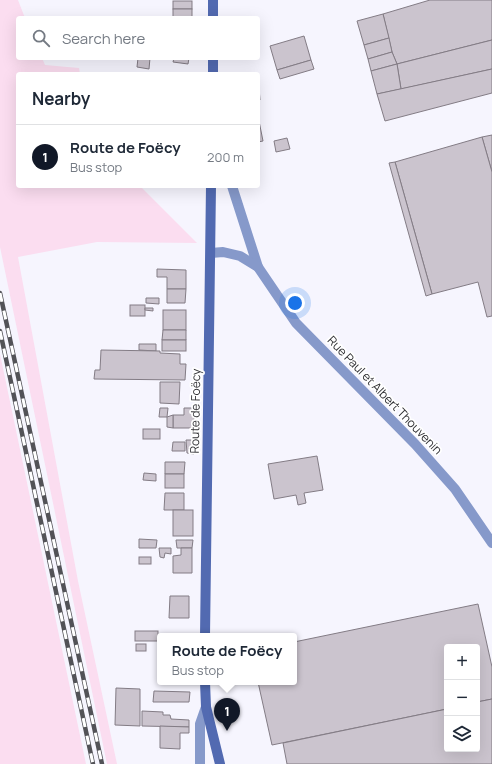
<!DOCTYPE html>
<meta charset="utf-8">
<style>
:root{--surface:#fff;--page:#f6f6f7;--text:#1f2937;--muted:#747a83;--line:#e0e1e3;--accent:#111827}
body{margin:0;font-family:Manrope,sans-serif;background:var(--page);color:var(--text)}
.controls{position:absolute;right:12px;bottom:12px;display:grid;overflow:hidden;border-radius:4px;box-shadow:0 4px 16px #0002}
.controls button{width:36px;height:36px;display:grid;place-items:center;padding:0;border:0;border-bottom:1px solid var(--line);background:var(--surface);color:var(--text);font:20px sans-serif}
.you{position:absolute;left:295px;top:303px;width:14px;height:14px;margin:-10px;border:3px solid #fff;border-radius:50%;background:#1a73e8;box-shadow:0 0 0 6px #1a73e833}
.badge{display:grid;place-items:center;width:26px;height:26px;border-radius:50%;background:var(--accent);color:#fff;font-size:13px;font-weight:700}
.pin{position:absolute;translate:-50% -33px;filter:drop-shadow(0 1px 2px #0008)}
.pin::after{content:'';position:absolute;top:21px;width:14px;height:12px;background:inherit;clip-path:polygon(0 0,100% 0,50% 100%)}
.popup{position:absolute;left:157px;top:633px;width:140px;height:52px;box-sizing:border-box;display:grid;place-content:center;border-radius:4px;background:var(--surface);filter:drop-shadow(0 1px 3px #0005);font-size:13px;white-space:nowrap;color:var(--muted)}
.popup b{font-size:15px;color:var(--text)}
.popup::after{content:'';position:absolute;left:50%;top:100%;margin-left:-8px;border:8px solid transparent;border-top-color:var(--surface)}
.list{margin:0;padding:0;list-style:none}
h2{display:flex;justify-content:space-between;align-items:center;height:52px;margin:0;padding:0 16px;font-size:17px}
h2 small{font-size:13px;font-weight:400;color:var(--muted)}
.list li{display:grid;grid-template-columns:26px 1fr auto;gap:12px;align-items:center;box-sizing:border-box;height:64px;padding:0 16px;border-top:1px solid var(--line)}
.list b{display:block;font-size:15px;white-space:nowrap}
.list p{margin:0;font-size:13px;white-space:nowrap;color:var(--muted)}
.list em{font-size:13px;font-style:normal;color:var(--muted)}
.icon{flex:none;width:22px;height:22px;fill:none;stroke:currentColor;stroke-width:2;stroke-linecap:round;stroke-linejoin:round}
.map{position:relative;flex:none;width:492px;height:764px;overflow:hidden}
.search{position:absolute;background:var(--surface);box-shadow:0 4px 16px #0002;left:16px;top:16px;width:244px;height:44px;display:flex;align-items:center;gap:10px;box-sizing:border-box;padding:0 14px;border-radius:4px;color:var(--muted);font-size:15px}
.panel{position:absolute;background:var(--surface);box-shadow:0 4px 16px #0002;left:16px;top:72px;width:244px;height:116px;border-radius:4px}
.map>svg:first-child{display:block}
</style>
<div class="map">
<svg width="492" height="764" viewBox="0 0 492 764">
<rect width="100%" height="100%" fill="#f6f5fe"/>
<g fill="#fbddf0">
<polygon points="0,0 18,0 25,18 18,18 18,58 42,58 45,65 79,68 80,74 18,74 18,186 140,186 197,243 97,242 18,257 78,581 117,764 107,764 0,247"/>
<polygon points="0,354 86,764 0,764"/>
</g>
<g fill="#cbc4ce" stroke="#837c85">
<polygon points="430,0 492,0 492,40 397,64 392,52 383,14"/>
<rect x="173" y="1" width="19" height="8"/>
<rect x="173" y="9" width="19" height="9"/>
<polygon points="383,14 389,38 364,45 357,21"/>
<polygon points="304,36 311,60 277,70 270,46"/>
<polygon points="389,38 392,52 368,59 364,45"/>
<polygon points="492,40 492,69 401,89 397,64"/>
<polygon points="392,52 397,64 371,71 368,59"/>
<polygon points="138,58 150,58 149,69 137,67"/>
<polygon points="174,58 189,58 188,64 173,62"/>
<polygon points="311,60 314,69 280,79 277,70"/>
<polygon points="397,64 401,89 377,94 371,71"/>
<polygon points="492,69 492,93 385,121 377,94"/>
<polygon points="258,88 259,88 260,100 258,100"/>
<polygon points="258,121 259,121 263,141 258,142"/>
<polygon points="492,135 492,172 482,137"/>
<polygon points="482,137 492,172 492,316 487,317 478,282 432,294 395,162"/>
<polygon points="287,138 290,149 276,152 274,141"/>
<polygon points="395,162 432,294 426,296 389,163"/>
<polygon points="157,269 186,270 186,289 167,289 167,277 157,277"/>
<polygon points="167,289 186,289 185,303 167,303"/>
<polygon points="146,298 159,298 159,304 146,303"/>
<rect x="130" y="305" width="15" height="11"/>
<polygon points="145,308 153,308 153,311 145,310"/>
<rect x="163" y="310" width="23" height="20"/>
<polygon points="163,330 186,330 186,340 162,340"/>
<rect x="162" y="340" width="24" height="11"/>
<polygon points="139,344 156,344 156,351 139,350"/>
<polygon points="101,350 160,351 160,353 180,354 180,364 186,364 185,380 94,379 95,370 100,370"/>
<polygon points="160,382 180,382 179,404 160,403"/>
<polygon points="160,408 168,408 167,417 159,417"/>
<polygon points="184,408 194,408 194,428 173,428 173,415 184,415"/>
<polygon points="173,415 173,428 167,427 167,417"/>
<rect x="143" y="429" width="17" height="10"/>
<polygon points="186,440 194,440 194,454 187,453"/>
<polygon points="173,442 185,442 185,451 172,451"/>
<polygon points="317,456 323,490 304,493 306,503 298,505 296,495 274,499 268,464"/>
<polygon points="165,462 185,462 184,474 165,474"/>
<polygon points="144,473 156,474 156,481 143,480"/>
<rect x="165" y="474" width="19" height="14"/>
<polygon points="165,493 184,493 184,510 164,510"/>
<rect x="173" y="510" width="20" height="26"/>
<polygon points="139,539 157,540 156,548 139,548"/>
<polygon points="176,540 193,540 192,548 177,548"/>
<polygon points="159,548 171,548 171,554 165,553 164,558 160,557"/>
<polygon points="181,548 192,548 192,573 173,573 173,556 181,555"/>
<rect x="139" y="557" width="12" height="7"/>
<polygon points="170,596 189,596 189,618 169,618"/>
<polygon points="478,604 492,667 492,699 477,702 477,647 447,647 447,709 272,745 258,682 294,682 294,642"/>
<rect x="135" y="631" width="23" height="10"/>
<rect x="136" y="644" width="10" height="7"/>
<polygon points="116,688 140,689 140,726 115,725"/>
<polygon points="154,691 190,692 189,702 153,702"/>
<polygon points="492,699 492,764 287,764 283,743 447,709 447,749 477,749 477,702"/>
<polygon points="142,711 163,712 163,715 170,715 171,719 189,720 189,727 142,726"/>
<polygon points="160,726 189,727 189,733 180,733 180,749 160,748"/>
</g>
<g fill="none" stroke-linecap="round" stroke-linejoin="round">
<g stroke="#8699ca" stroke-width="10">
<polyline points="232,186 258,267"/>
<polyline points="211,253 223,252 240,256 258,267 296,323 415,444 455,489 492,543"/>
<polyline points="200,764 200,724 206,707"/>
</g>
<g stroke="#526ab1" stroke-width="10">
<polyline points="213,18 213,0"/>
<polyline points="213,74 213,58"/>
<polyline points="205,636 211,186"/>
<polyline points="205,682 206,707 220,764"/>
</g>
<defs>
<g id="rail">
<polyline points="0,293 102,764"/>
<polyline points="0,331 93,764"/>
</g>
</defs>
<use href="#rail" stroke="#525257" stroke-width="4.5"/>
<use href="#rail" stroke="#fff" stroke-width="3" stroke-dasharray="9" stroke-linecap="butt"/>
</g>
<g text-anchor="middle" dominant-baseline="central" stroke-width="3.5" stroke-linejoin="round" paint-order="stroke">
<g font-size="12" fill="#2f2f33" stroke="#fff">
<text transform="translate(385 395) rotate(46)">Rue Paul et Albert Thouvenin</text>
<text transform="translate(195 411) rotate(-89)">Route de Foëcy</text>
</g>
</g>
</svg>
<div class="controls">
<button>+</button>
<button>−</button>
<button><svg class="icon" aria-label="layers" viewBox="0 0 24 24"><path d="M12 4l9 5-9 5-9-5zM3 14l9 5 9-5"/></svg></button>
</div>
<div class="you"></div>
<div class="pin badge" style="left:227px;top:731px">1</div>
<div class="popup"><b>Route de Foëcy</b>Bus stop</div>
<div class="search"><svg class="icon" aria-label="search" viewBox="0 0 24 24"><circle cx="10" cy="10" r="6"/><path d="M15 15l6 6"/></svg>Search here</div>
<section class="panel">
<h2>Nearby<small></small></h2>
<ul class="list">
<li><span class="badge">1</span><div><b>Route de Foëcy</b><p>Bus stop</p></div><em>200 m</em></li>
</ul>
</section>
</div>
